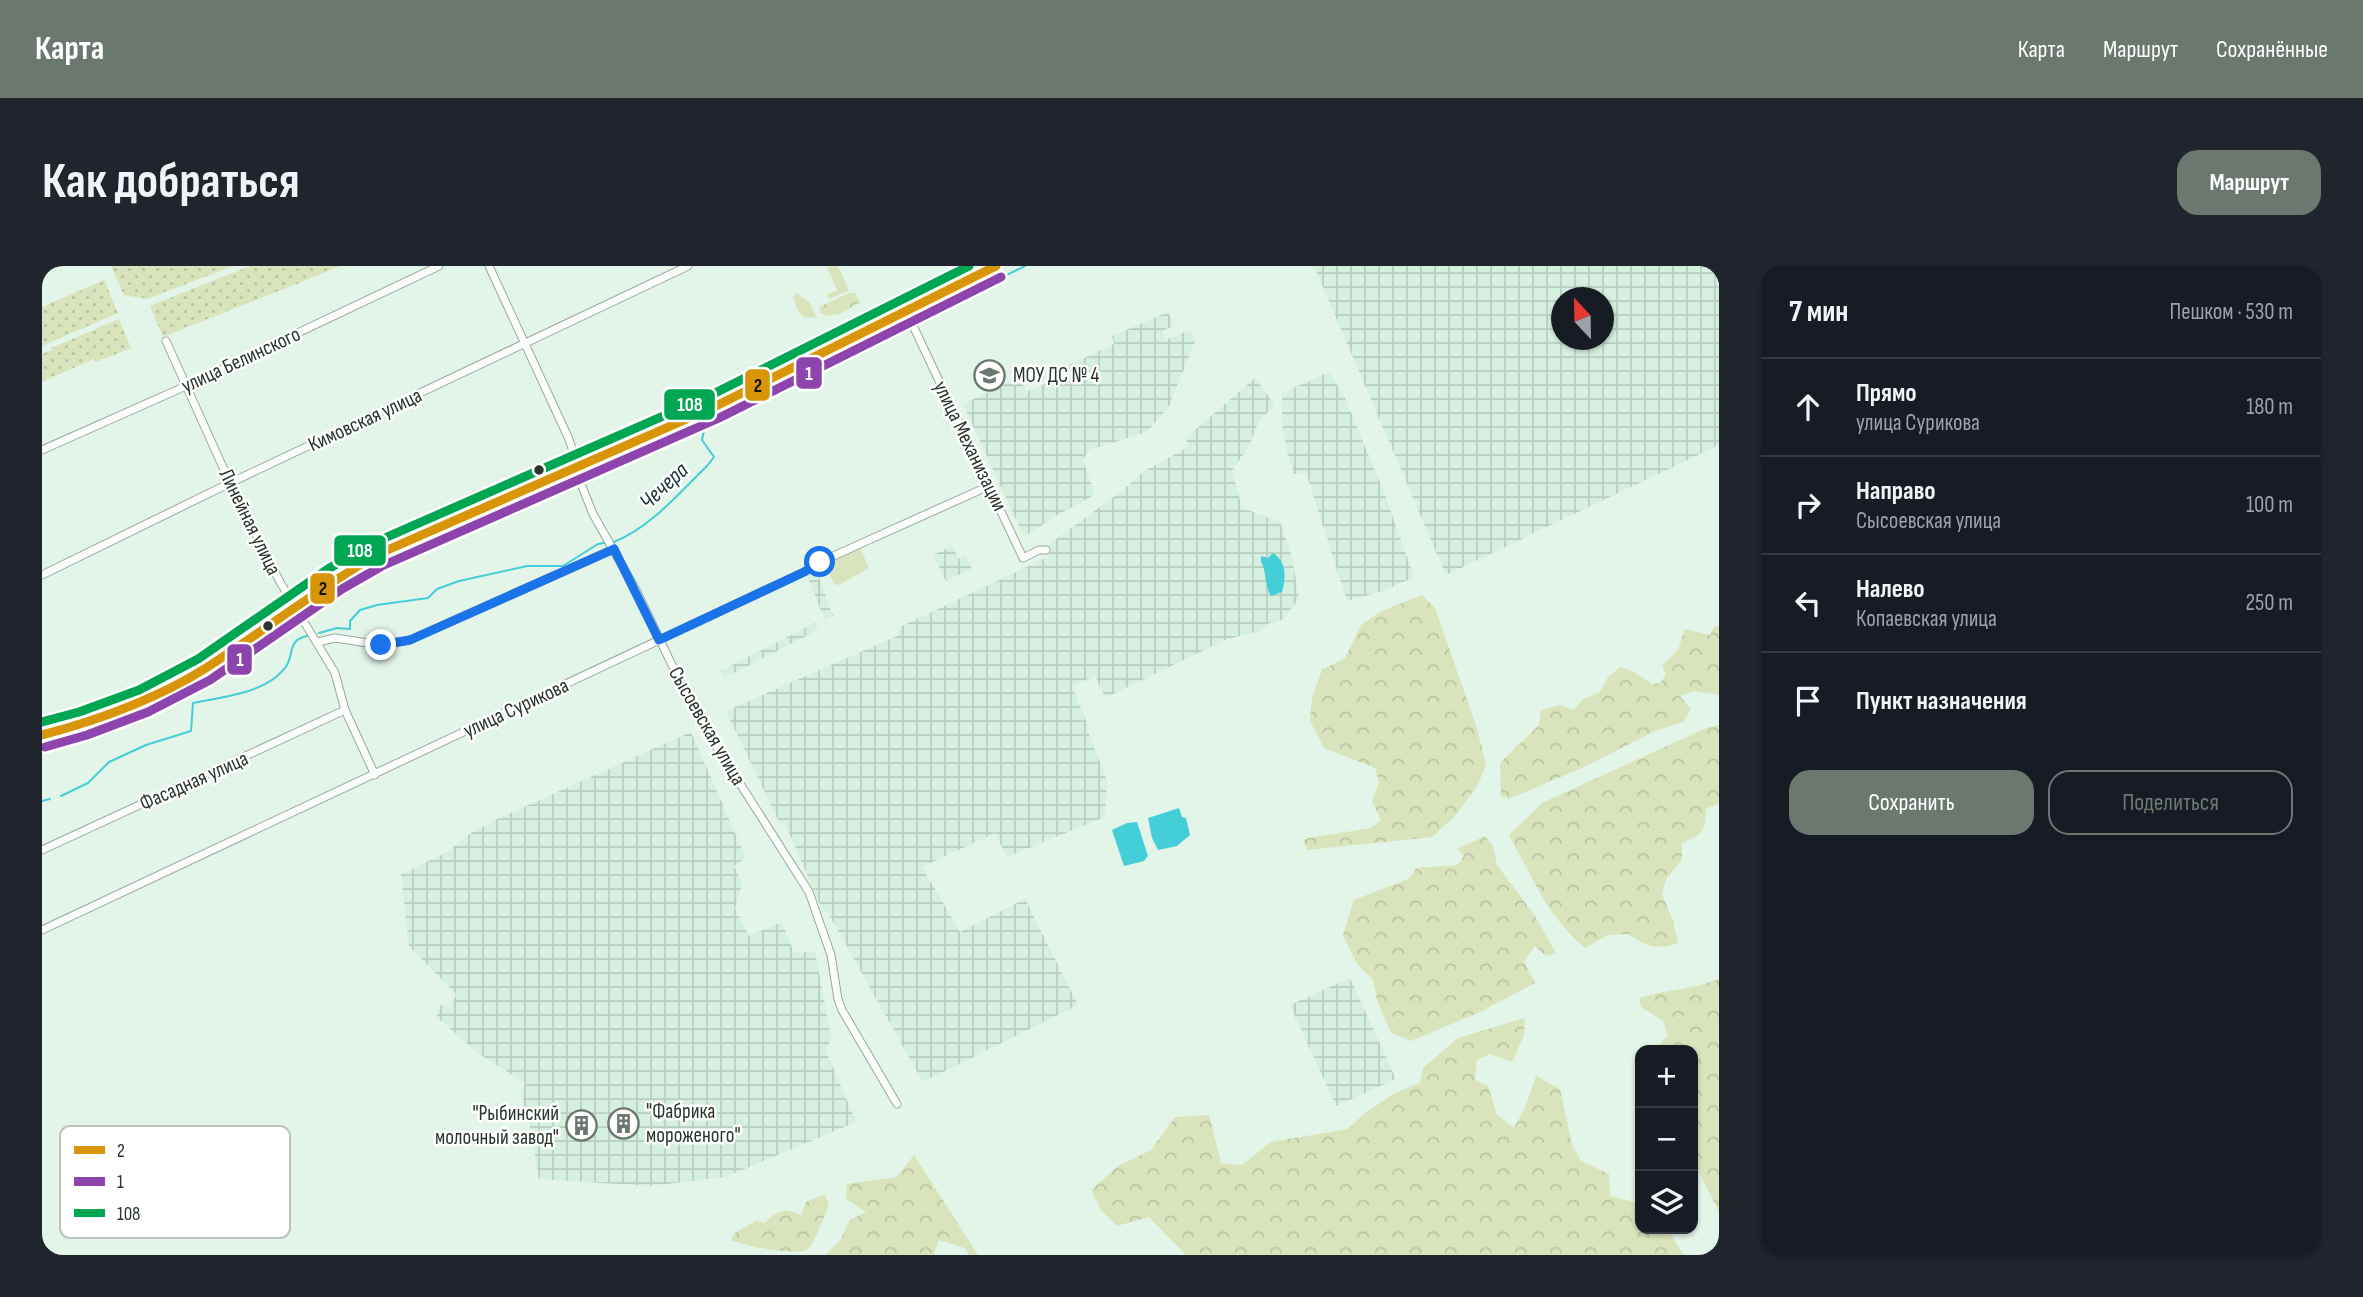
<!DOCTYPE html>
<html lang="ru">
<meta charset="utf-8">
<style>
:root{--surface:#171b24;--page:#20242c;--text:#f1f3f6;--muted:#9ea1a6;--line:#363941;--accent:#6b786f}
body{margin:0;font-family:"Sofia Sans Condensed",sans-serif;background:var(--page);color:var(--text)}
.controls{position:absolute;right:21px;bottom:21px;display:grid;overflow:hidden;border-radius:14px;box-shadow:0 2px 5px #0004}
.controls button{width:63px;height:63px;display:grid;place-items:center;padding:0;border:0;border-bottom:2px solid var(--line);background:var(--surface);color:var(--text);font:35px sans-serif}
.compass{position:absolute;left:1509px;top:21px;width:63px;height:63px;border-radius:50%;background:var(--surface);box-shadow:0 2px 5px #0004;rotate:338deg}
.stop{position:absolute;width:21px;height:21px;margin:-16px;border:5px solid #1a73e8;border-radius:50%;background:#fff}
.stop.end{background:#1a73e8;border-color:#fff;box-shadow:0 2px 7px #0008}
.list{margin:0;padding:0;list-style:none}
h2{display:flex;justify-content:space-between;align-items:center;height:91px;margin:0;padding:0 28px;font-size:30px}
h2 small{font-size:23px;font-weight:400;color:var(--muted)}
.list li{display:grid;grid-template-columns:46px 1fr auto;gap:21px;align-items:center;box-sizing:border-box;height:98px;padding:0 28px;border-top:2px solid var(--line)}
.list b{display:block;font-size:26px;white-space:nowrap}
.list p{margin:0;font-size:23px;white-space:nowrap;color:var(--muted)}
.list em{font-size:23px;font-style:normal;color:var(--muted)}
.actions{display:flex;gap:14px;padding:21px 28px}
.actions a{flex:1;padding:16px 0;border:2px solid var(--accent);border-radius:21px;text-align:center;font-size:24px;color:var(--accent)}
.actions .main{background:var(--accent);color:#fff}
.icon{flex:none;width:38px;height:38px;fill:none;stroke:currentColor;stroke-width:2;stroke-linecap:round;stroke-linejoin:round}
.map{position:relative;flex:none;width:1677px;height:989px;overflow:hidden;border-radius:21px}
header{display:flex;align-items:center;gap:42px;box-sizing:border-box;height:98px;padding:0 35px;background:var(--accent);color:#fff}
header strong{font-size:33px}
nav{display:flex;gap:38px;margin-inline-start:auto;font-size:24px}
.intro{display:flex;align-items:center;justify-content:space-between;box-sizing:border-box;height:168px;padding:0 42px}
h1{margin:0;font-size:49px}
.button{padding:18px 32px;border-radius:21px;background:var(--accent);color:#fff;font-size:24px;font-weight:700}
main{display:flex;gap:42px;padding:0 42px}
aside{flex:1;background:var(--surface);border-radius:21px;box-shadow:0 2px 5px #0004}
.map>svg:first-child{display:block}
</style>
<header>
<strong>Карта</strong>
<nav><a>Карта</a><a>Маршрут</a><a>Сохранённые</a></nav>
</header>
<div class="intro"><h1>Как добраться</h1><a class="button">Маршрут</a></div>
<main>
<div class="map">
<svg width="1677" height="989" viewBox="0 0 1677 989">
<defs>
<pattern id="industrial-grid" width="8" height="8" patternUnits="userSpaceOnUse" patternTransform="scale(1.75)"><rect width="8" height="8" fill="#d6f0df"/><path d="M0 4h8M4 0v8" fill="none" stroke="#b8cec0"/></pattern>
<pattern id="forest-crowns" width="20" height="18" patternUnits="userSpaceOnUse" patternTransform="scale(1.75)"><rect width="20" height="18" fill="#dae4bc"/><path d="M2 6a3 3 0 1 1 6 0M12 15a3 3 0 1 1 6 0" fill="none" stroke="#bbc4a2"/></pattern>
<pattern id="garden-dots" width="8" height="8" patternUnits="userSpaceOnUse" patternTransform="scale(1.75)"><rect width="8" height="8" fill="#dae4bc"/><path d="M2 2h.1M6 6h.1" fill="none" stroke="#bbc4a2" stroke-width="1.8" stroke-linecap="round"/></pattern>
</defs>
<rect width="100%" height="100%" fill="#e3f4e9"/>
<g fill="url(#industrial-grid)" fill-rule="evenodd">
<path d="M1272 0H1677V179L1404 309ZM1520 32H1562V74H1520Z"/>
<polygon points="1126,46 1132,60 1120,65 1124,74 1148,64 1153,75 1127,140 1105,166 1047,184 1041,194 1052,226 1049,231 1015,249 982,271 921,138 978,111 984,126 1028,108 1025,100 1072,78 1070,70"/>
<polygon points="1287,106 1303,132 1343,229 1372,311 1344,324 1305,335 1264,206 1252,208 1244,182 1240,156 1240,127"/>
<polygon points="1213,112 1233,139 1217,155 1207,180 1190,205 1200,242 1238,256 1250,291 1257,333 1240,354 1225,358 1219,365 1185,373 1065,431 1062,429 1053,410 1030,420 1047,462 1045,463 1065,515 1063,551 965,591 953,567 880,601 918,666 983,633 1036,739 881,816 785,645 781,646 743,557 738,558 684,445 855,370 858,361 1008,290 1006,279 1081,224 1101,206 1146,181 1144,172"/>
<polygon points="910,280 917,293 924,289 930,303 904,315 891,289"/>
<polygon points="774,303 791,350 783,354 764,307"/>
<polygon points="773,357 776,364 682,412 679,405"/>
<polygon points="649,466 704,592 692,600 700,618 693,642 707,670 740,656 752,687 773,685 789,772 784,785 814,856 683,911 607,920 497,913 489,866 479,826 483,817 436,787 395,751 397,739 409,742 414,728 367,680 359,608 406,586 424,570 453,554"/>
<polygon points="1308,712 1354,813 1294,840 1248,739"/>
</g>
<g fill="#dae4bc">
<polygon points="796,0 807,24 788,33 785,29 795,24 785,1"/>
<polygon points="814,283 819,284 827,302 797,319 792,318 784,301 785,297"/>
</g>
<g fill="url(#forest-crowns)">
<polygon points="755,27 768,37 775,52 762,51 756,45 751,32"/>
<polygon points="807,27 813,27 818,36 798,48 784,50 778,46 777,41"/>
<polygon points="1380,329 1393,342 1435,462 1444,499 1434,522 1412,551 1390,571 1265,584 1261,573 1329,562 1339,554 1330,536 1337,516 1333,502 1282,482 1268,455 1270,431 1280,404 1303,392 1319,359 1340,345"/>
<polygon points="1673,359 1677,361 1677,429 1651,425 1638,430 1649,443 1641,456 1613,465 1540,502 1469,532 1459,531 1458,497 1497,459 1499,444 1518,439 1532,444 1541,433 1557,427 1566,411 1578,401 1592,406 1610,418 1618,417 1624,409 1620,400 1636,384 1643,363 1668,369"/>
<path d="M1677 459V537L1664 543C1663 566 1661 568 1640 577V594L1624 613 1620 628 1631 655 1636 677C1617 684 1603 681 1587 668L1566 669 1543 682C1508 654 1488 608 1467 569L1500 537 1662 463Z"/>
<polygon points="1443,570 1451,580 1455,599 1493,650 1514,687 1504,690 1493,680 1482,695 1493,717 1438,746 1369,775 1349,767 1335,734 1331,714 1315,698 1301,669 1312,634 1368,612 1374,602 1415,599 1422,590 1415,583"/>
<path d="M1677 713V946L1651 895V784H1613L1626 769 1621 755 1599 741 1597 732C1624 723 1651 724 1677 713Z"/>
<polygon points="1483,752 1482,769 1470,796 1448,788 1435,794 1433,814 1446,820 1455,849 1472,862 1483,842 1494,810 1518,823 1530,878 1539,895 1567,908 1568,930 1598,938 1598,963 1625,963 1642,989 1144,989 1107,951 1075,960 1059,944 1049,924 1076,900 1109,884 1133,851 1167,849 1179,897 1200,899 1229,876 1306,863 1323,847 1353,827 1378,817 1381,802 1416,772"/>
<polygon points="872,889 936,989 927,989 923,982 897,974 892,987 893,989 784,989 799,973 808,954 824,946 804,933 805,918 855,911"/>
<path d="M783 928 787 939C782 950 773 977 765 984 749 989 706 981 689 974L693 967 714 955 723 957C735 944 743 942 759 949L764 936Z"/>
</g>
<g fill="url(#garden-dots)">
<polygon points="69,0 191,0 105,33 82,29"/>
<path d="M208 0H298C240 25 180 46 121 71L108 40Z"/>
<polygon points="62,14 76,47 0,80 0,41"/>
<polygon points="77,53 89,82 54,96 52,93 0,116 0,88 10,84 9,82"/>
</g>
<g fill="#44ced8">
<path d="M1231 287C1245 296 1244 312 1240 326L1229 330C1222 320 1225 305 1219 296V290L1226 292Z"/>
<polygon points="1137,542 1140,551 1144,552 1148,569 1135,580 1116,584 1110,572 1106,552"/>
<polygon points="1095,556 1106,590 1102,595 1082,600 1070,564 1085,557"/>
</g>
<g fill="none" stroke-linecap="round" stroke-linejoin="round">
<g stroke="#44ced8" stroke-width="2">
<polyline points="874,54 983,0"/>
<polyline points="809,87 864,59"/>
<path d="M572 276C609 261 636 228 665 200L672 191 660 174 662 164 800 92"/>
<polyline points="277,367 295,362 308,363 308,355 318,344 335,339 386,332 395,323 417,315 485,300 521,300 556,278 562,277"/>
<path d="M19 530 46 517 67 496 104 479 149 465 151 437C176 432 213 428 234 411 237 408 243 403 245 399 252 386 246 374 265 370"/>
<polyline points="0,535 8,533"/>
</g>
<defs>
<g id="street">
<polyline points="447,0 526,171 532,188 533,203 551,248 594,324 653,447 767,626 789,689 796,733 800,744 855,838"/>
<polyline points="864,45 981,292 997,284 1004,284"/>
<polyline points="124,75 188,217 238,316 293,407 303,444 333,509"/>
<polyline points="0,184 144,120 397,0"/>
<polyline points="0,309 188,217 646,0"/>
<polyline points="276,376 293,372 339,379 368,374 572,283"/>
<polyline points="0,584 303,444"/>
<polyline points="0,664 762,306 778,296 947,220"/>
</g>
<polyline id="secondary" points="0,469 41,458 102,435 162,403 293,313 334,289 672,141 954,0"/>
</defs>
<use href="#street" stroke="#9aa79f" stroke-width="9"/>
<use href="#secondary" stroke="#9aa79f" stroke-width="11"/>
<use href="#street" stroke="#fbfdfc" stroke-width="7"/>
<use href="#secondary" stroke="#fbfdfc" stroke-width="10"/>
<defs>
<path id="bus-1" d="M0 469C57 454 113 434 164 402 221 365 275 324 334 289L672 141 954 0"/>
<polyline id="bus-2" points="3,481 45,469 106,446 168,414 300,323 340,300 677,152 959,11"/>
<polyline id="bus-3" points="0,456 37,446 97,424 156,393 286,303 329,278 667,130 927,0"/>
</defs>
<use href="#bus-1" stroke="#fff" stroke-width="14"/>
<use href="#bus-2" stroke="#fff" stroke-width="14"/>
<use href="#bus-3" stroke="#fff" stroke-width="14"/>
<use href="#bus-1" stroke="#d89507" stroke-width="9"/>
<use href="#bus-2" stroke="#8e44ad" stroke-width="9"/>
<use href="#bus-3" stroke="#00a651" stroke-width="9"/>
</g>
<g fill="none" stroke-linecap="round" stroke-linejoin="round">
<polyline stroke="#1a73e8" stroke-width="9" points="339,379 368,374 572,283 617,374 762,306 778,296"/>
</g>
<defs>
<symbol id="school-ring" viewBox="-11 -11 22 22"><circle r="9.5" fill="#fff" stroke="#6b786f" stroke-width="1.5"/><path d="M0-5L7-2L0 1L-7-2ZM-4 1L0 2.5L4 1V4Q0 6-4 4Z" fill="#6b786f"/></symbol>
<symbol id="building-ring" viewBox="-11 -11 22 22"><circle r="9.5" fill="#fff" stroke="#6b786f" stroke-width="1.5"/><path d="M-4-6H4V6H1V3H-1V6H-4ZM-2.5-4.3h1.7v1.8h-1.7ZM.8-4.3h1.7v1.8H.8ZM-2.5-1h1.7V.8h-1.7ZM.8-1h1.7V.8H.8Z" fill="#6b786f"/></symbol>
</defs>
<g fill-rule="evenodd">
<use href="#school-ring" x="930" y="92" width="35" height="35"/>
<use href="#building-ring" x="564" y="840" width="35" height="35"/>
<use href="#building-ring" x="522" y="842" width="35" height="35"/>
</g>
<g fill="#2a352e" stroke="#fff" stroke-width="2.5">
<circle cx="497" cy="204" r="6"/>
<circle cx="226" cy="360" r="6"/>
</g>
<g text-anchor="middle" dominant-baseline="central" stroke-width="5" stroke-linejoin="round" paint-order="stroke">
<g font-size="21" fill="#2a352e" stroke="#fff">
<text transform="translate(199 94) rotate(-25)">улица Белинского</text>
<text transform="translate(323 154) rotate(-25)">Кимовская улица</text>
<text transform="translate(928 180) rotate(64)">улица Механизации</text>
<text transform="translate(208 256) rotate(64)">Линейная улица</text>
<text transform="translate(474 442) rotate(-25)">улица Сурикова</text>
<text transform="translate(665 460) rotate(60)">Сысоевская улица</text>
<text transform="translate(152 515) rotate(-24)">Фасадная улица</text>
</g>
<g font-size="21" fill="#2a352e" stroke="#fff" text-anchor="start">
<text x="971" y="109">МОУ ДС № 4</text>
<text x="604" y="845">"Фабрика<tspan x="604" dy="24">мороженого"</tspan></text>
<text x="517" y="847" text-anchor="end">"Рыбинский<tspan x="517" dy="24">молочный завод"</tspan></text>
</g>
<g font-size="23" font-style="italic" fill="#1a3236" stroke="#fff">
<text transform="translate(622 220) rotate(-43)">Чечера</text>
</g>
</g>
<rect x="18" y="860" width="230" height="112" rx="10" fill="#fff" stroke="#bfc2c0" stroke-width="2"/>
<rect x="32" y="880" width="31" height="8" fill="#d89507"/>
<rect x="32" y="911" width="31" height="9" fill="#8e44ad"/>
<rect x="32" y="943" width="31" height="8" fill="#00a651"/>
<g font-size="19" fill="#2a352e">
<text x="75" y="891">2</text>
<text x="75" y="922">1</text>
<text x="75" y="954">108</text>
</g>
<g stroke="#fff" stroke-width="2.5">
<rect x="753" y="90" width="28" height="34" rx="7" fill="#8e44ad"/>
<rect x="702" y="102" width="27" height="34" rx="7" fill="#d89507"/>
<rect x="621" y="122" width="53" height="33" rx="7" fill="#00a651"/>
<rect x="291" y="268" width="54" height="33" rx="7" fill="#00a651"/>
<rect x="267" y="306" width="27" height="33" rx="7" fill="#d89507"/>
<rect x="184" y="377" width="27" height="33" rx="7" fill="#8e44ad"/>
</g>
<g font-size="19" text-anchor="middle" font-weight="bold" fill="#fff">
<text x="767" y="114">1</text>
<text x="648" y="145">108</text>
<text x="318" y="291">108</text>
<text x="198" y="400">1</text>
</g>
<g font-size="19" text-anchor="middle" font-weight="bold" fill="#111">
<text x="716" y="126">2</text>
<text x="281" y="329">2</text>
</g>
</svg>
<div class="controls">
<button>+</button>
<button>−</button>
<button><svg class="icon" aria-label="layers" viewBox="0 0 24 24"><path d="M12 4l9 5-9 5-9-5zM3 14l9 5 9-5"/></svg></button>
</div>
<svg class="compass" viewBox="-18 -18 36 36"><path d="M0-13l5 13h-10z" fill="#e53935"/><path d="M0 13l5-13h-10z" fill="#9ea1a6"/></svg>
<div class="stop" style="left:778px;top:296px"></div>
<div class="stop end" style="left:339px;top:379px"></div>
</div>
<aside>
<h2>7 мин<small>Пешком · 530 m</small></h2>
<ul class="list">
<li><svg class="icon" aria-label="ahead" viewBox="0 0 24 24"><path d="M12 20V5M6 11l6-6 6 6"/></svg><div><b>Прямо</b><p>улица Сурикова</p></div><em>180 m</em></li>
<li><svg class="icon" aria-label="right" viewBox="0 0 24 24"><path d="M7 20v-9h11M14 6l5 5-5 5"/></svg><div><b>Направо</b><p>Сысоевская улица</p></div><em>100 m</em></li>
<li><svg class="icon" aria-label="left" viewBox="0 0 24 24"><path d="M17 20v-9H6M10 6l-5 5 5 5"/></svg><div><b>Налево</b><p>Копаевская улица</p></div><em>250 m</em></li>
<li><svg class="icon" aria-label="arrive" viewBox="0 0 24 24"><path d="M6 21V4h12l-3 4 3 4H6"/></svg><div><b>Пункт назначения</b></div></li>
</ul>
<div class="actions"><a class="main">Сохранить</a><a>Поделиться</a></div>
</aside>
</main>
